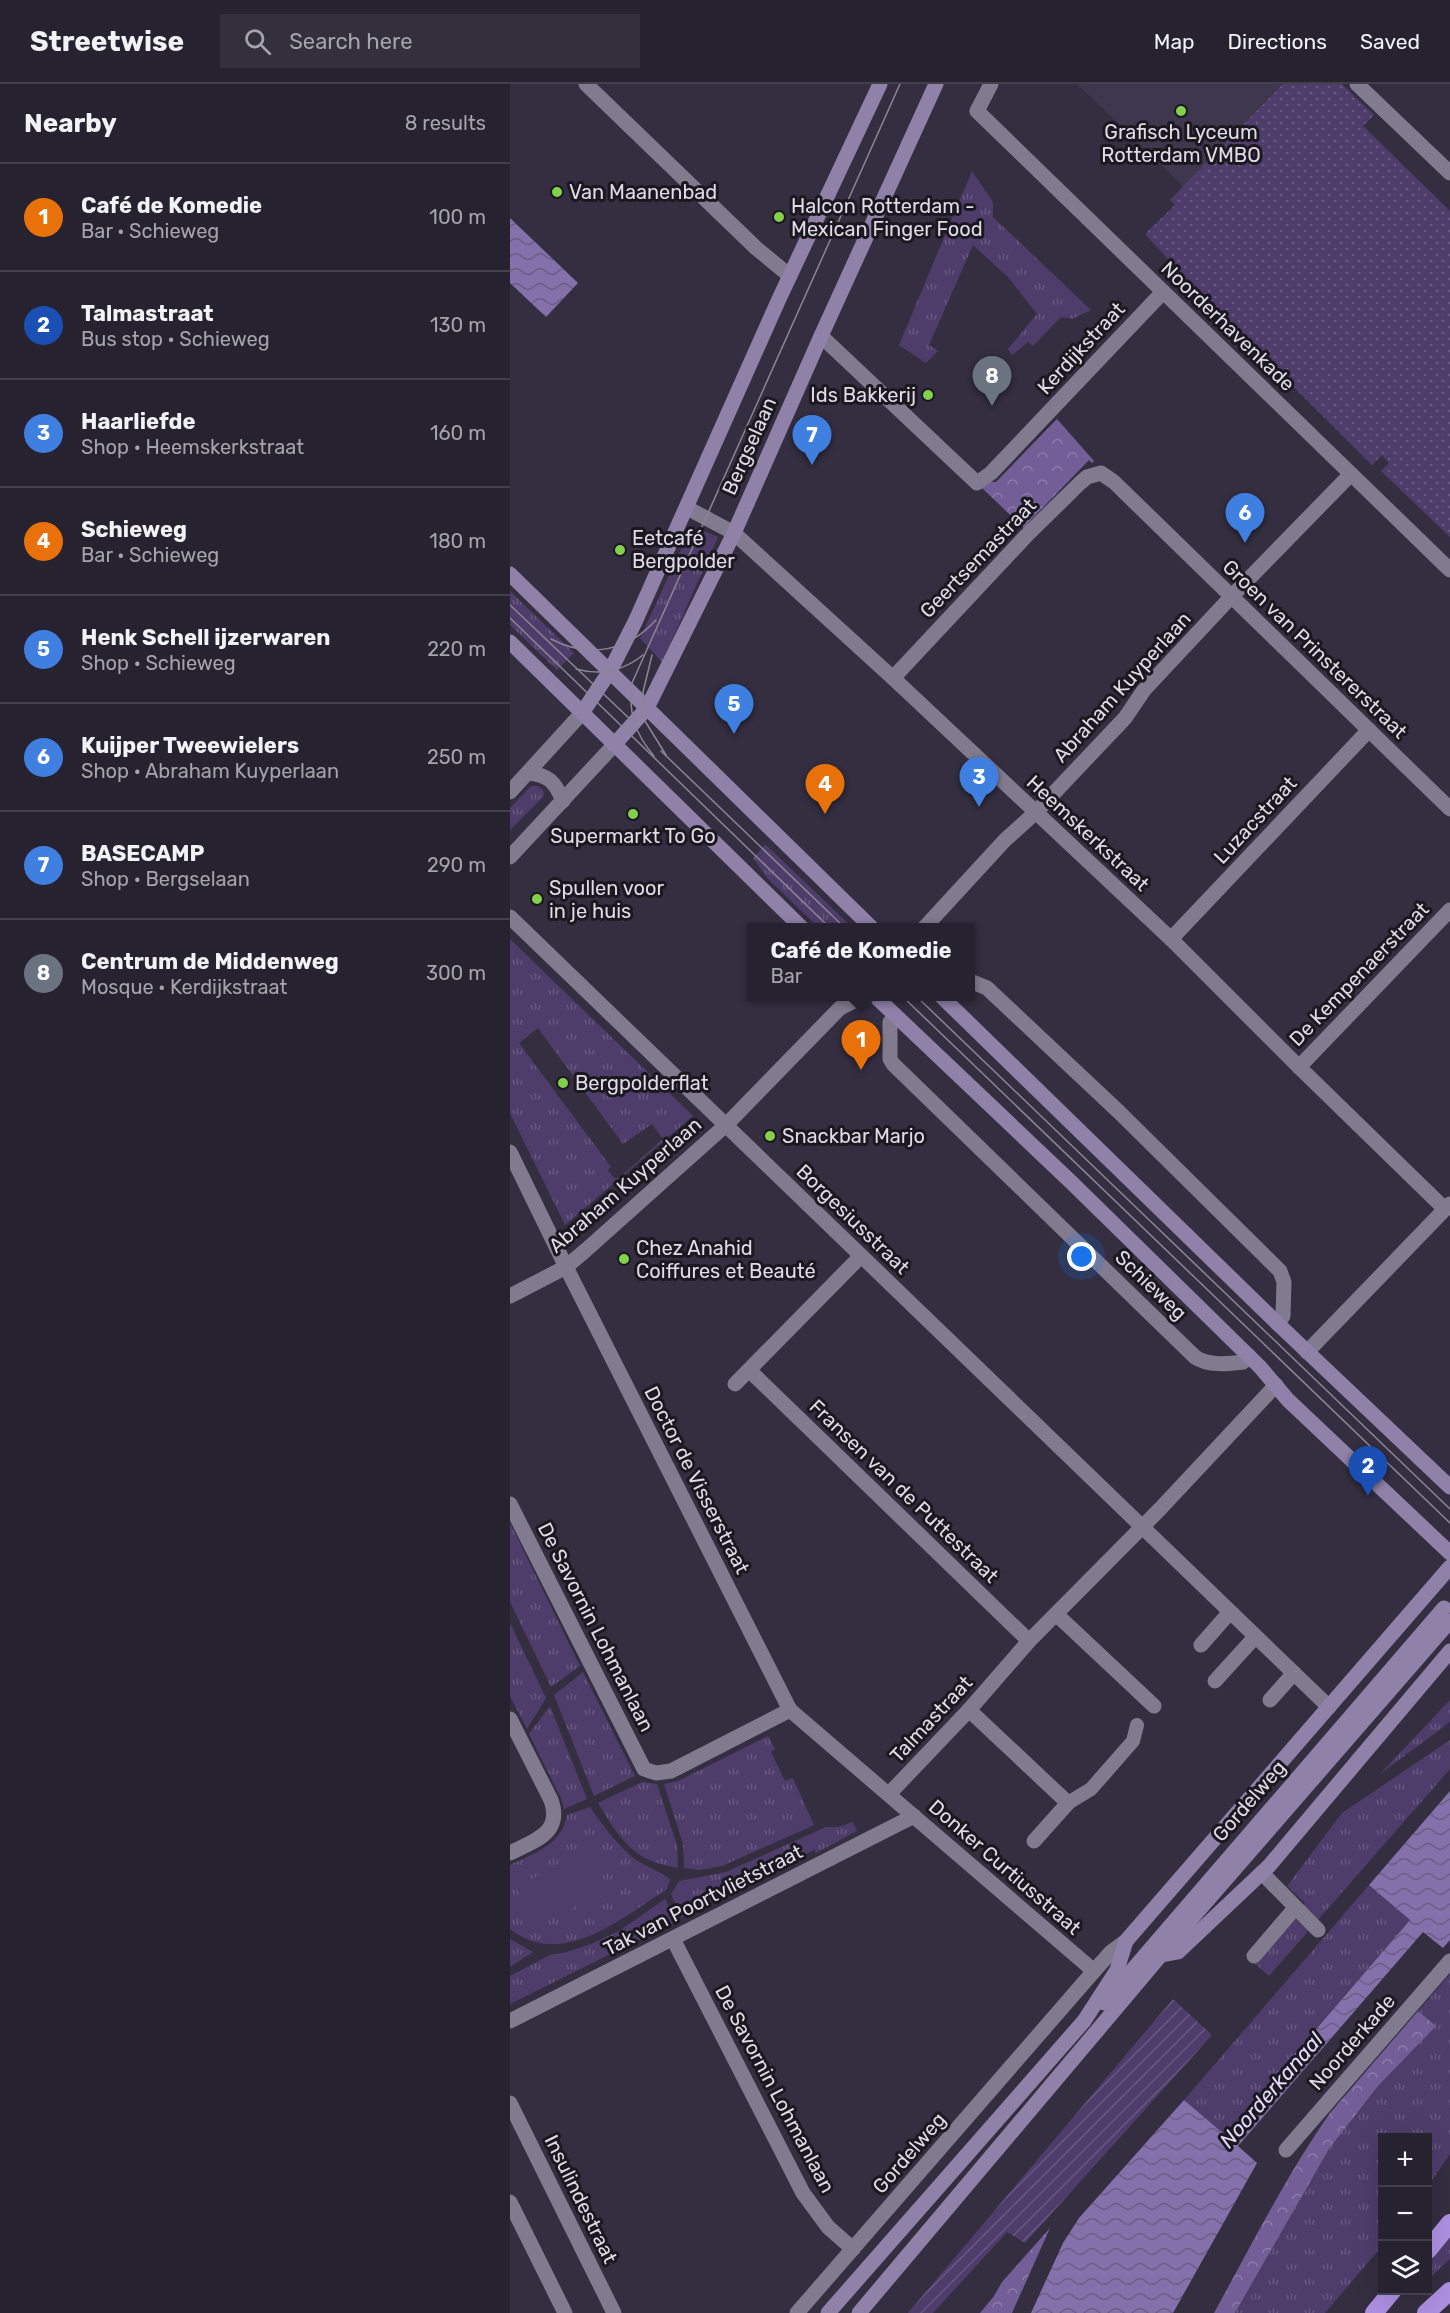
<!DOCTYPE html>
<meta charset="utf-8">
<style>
:root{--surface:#272230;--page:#332f3c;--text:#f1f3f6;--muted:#a4a4ab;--line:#433f4c;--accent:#1a73e8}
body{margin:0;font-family:Rubik,sans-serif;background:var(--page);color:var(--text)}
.controls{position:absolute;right:18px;bottom:18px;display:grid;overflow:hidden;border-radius:0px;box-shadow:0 6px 24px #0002}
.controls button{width:54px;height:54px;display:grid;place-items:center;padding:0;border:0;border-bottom:2px solid var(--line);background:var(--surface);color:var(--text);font:30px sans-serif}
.you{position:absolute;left:572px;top:1173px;width:21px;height:21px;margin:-15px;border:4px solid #fff;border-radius:50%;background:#1a73e8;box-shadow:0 0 0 9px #1a73e833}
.badge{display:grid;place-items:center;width:39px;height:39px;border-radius:50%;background:var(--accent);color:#fff;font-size:20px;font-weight:700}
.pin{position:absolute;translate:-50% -50px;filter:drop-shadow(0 2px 3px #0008)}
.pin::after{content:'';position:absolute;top:32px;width:21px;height:18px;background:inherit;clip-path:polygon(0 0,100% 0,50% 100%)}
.popup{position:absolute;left:237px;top:839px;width:228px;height:78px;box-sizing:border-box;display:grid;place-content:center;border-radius:0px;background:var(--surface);filter:drop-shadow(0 2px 4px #0005);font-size:20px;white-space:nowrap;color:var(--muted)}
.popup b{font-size:22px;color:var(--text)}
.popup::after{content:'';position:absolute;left:50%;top:100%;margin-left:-12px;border:12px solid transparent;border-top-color:var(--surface)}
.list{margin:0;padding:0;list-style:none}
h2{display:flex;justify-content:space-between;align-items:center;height:78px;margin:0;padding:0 24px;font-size:26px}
h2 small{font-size:20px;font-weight:400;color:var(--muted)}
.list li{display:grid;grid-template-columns:39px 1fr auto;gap:18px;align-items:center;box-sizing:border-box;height:108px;padding:0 24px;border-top:2px solid var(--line)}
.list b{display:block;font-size:22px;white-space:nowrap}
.list p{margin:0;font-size:20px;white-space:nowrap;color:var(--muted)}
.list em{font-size:20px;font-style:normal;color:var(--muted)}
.icon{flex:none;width:33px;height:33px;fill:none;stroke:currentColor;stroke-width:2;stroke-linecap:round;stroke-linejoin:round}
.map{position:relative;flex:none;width:940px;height:2229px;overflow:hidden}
header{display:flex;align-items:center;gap:36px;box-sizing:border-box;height:84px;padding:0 30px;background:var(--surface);border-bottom:2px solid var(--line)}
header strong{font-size:28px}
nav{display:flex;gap:33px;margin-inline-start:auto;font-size:21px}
.search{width:420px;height:54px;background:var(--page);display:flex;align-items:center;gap:15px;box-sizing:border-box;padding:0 21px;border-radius:0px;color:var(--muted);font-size:22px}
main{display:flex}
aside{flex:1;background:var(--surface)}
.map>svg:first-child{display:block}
</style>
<header>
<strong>Streetwise</strong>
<div class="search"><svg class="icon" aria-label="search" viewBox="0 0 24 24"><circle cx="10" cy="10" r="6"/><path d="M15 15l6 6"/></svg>Search here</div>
<nav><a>Map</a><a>Directions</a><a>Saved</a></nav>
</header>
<main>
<aside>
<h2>Nearby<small>8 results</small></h2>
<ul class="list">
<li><span class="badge" style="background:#e8710a">1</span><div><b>Café de Komedie</b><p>Bar · Schieweg</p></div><em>100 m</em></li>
<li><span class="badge" style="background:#1a4fb4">2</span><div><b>Talmastraat</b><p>Bus stop · Schieweg</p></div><em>130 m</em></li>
<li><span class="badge" style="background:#3f7fe0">3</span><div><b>Haarliefde</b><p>Shop · Heemskerkstraat</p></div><em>160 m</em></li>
<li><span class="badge" style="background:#e8710a">4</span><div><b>Schieweg</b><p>Bar · Schieweg</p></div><em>180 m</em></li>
<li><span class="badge" style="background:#3f7fe0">5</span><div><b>Henk Schell ijzerwaren</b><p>Shop · Schieweg</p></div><em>220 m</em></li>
<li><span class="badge" style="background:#3f7fe0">6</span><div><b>Kuijper Tweewielers</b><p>Shop · Abraham Kuyperlaan</p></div><em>250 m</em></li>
<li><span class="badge" style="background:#3f7fe0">7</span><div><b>BASECAMP</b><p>Shop · Bergselaan</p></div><em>290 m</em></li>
<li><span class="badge" style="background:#6b7280">8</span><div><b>Centrum de Middenweg</b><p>Mosque · Kerdijkstraat</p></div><em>300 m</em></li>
</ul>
</aside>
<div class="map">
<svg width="940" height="2229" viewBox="0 0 940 2229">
<defs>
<pattern id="grass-tufts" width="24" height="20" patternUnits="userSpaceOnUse" patternTransform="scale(1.5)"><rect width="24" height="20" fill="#4e3d6a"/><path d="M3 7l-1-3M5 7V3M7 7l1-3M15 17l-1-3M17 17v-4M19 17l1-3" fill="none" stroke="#67587f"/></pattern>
<pattern id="forest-crowns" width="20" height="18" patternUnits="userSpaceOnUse" patternTransform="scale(1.5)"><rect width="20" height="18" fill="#735e97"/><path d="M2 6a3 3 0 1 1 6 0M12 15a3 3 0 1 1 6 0" fill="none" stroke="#8d7caa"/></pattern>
<pattern id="park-dots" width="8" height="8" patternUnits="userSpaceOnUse" patternTransform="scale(1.5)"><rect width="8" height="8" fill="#4e3d6a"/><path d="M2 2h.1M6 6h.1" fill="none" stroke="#67587f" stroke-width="1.8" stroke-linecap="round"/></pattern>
<pattern id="garden-furrows" width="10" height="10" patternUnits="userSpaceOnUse" patternTransform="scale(1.5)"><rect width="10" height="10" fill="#4e3d6a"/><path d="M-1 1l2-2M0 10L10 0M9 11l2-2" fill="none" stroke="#67587f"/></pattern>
<pattern id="water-waves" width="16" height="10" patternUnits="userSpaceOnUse" patternTransform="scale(1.5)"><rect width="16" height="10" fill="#8470aa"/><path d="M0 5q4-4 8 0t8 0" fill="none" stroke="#6a5e82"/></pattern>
</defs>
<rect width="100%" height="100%" fill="#342e40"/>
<polygon fill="#3f374e" points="567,0 773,0 674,103"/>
<g fill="url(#grass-tufts)" fill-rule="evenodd">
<polygon points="462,87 483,118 483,133 581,226 562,235 551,233 523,262 518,258 502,271 498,265 527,230 498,193 463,161 419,261 428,267 416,279 389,261"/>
<polygon points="182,442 208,453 152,578 130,554"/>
<polygon points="0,507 64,569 47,586 0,541"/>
<polygon points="21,702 28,702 33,706 34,712 0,746 0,724"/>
<polygon points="255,761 256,761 342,843 308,843 258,795 243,774"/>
<path d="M0 855 183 1032 55 1141 0 1029ZM28 944 113 1060 142 1040 153 1055 109 1094H104L98 1086 101 1083 9 959Z"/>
<polygon points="0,1439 70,1582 41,1603 0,1518"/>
<polygon points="0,1539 36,1614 17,1645 0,1612"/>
<polygon points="73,1588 125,1692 84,1712 44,1611"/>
<polygon points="940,1616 940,1638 870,1690"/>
<polygon points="40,1622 77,1715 54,1725 51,1714 19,1650"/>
<polygon points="258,1652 265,1665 261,1668 275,1697 283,1694 304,1741 212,1782 190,1786 174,1784 173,1760 154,1700 168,1697"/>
<polygon points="940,1656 940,1685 759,1892 743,1878 795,1819 777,1802 832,1729"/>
<path d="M132 1698 147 1700 167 1761 168 1784C159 1782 148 1780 139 1776 116 1766 101 1740 88 1719Z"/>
<path d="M80 1723C92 1740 104 1757 120 1771 130 1781 156 1789 160 1796L157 1805C112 1834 52 1886 0 1845V1781C24 1769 52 1761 57 1731Z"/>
<polygon points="343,1738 347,1747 306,1769 304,1766 171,1834 161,1810 169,1797 216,1788 316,1743 328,1743"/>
<polygon points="859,1801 900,1836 714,2051 674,2016"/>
<polygon points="155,1815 167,1837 0,1920 0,1892 40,1871 57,1868 81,1860 109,1847"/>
<polygon points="0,1855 23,1868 0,1883"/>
<polygon points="940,1890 940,2070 918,2102 918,2054 872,2054 872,2162 815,2229 725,2229 819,2065 868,2002 925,1942 908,1927"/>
<polygon points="940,2152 940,2175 918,2196 918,2180"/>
</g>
<g fill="url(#forest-crowns)">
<polygon points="547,335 584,377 582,379 579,376 518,439 520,443 517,447 472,404 479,398 486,398"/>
<path d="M908 1927 926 1942 868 2002 819 2065 725 2229H704C741 2162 776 2092 820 2029Z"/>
<polygon points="540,2144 502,2229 470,2229 484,2212 492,2198"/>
</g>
<polygon fill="url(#park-dots)" points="773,0 832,0 864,31 853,42 940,127 940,453 871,387 879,379 872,371 862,381 688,208 635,150 665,121 660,116"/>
<polygon fill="url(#garden-furrows)" points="663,1915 702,1951 515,2159 497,2148 423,2229 398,2229"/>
<polygon fill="#4e3d6a" points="80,1767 99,1806 25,1842 6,1803"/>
<g fill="url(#water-waves)">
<polygon points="0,134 68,199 36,233 0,199"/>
<polygon points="940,1707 940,1856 933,1864 913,1848 728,2062 747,2079 663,2229 521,2229 553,2159 569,2134 674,2016 715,2051 900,1836 859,1801"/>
</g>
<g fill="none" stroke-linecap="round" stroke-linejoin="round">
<polyline stroke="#827b90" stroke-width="14" points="558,1719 581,1705 623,1657 627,1641"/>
<g stroke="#827b90" stroke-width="15">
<polyline points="76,0 246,164 280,192"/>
<polyline points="481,0 467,27 940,486"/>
<polyline points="847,0 940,89"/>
<polyline points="311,252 467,399 481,389 653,208"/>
<polyline points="177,424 224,449 383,594 661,855 789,983 935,1125"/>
<polyline points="383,594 516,452 570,399 577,393 591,389 604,398 940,725"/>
<path d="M18 689C39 691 45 698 53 717"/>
<polyline points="0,708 72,629"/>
<polyline points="0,773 104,661"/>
<polyline points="0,833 819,1623"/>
<polyline points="414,844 495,756 525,729 615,634 634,606 721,513 841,390"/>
<polyline points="661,855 859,646"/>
<polyline points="460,897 477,904 609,1028 770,1187 774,1198 773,1232 767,1239"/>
<path d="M386 932 380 938V975L383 980 685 1273C698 1282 718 1280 733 1278L739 1272"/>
<polyline points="789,983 940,826"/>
<polyline points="0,1068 56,1183 280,1626 584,1887"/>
<polyline points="0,1212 56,1183 76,1166 217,1040 330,924 354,912"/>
<polyline points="797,1268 940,1120"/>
<polyline points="240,1287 519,1557"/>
<polyline points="225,1300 350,1173"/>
<polyline points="0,1420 134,1685 146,1689 161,1687 280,1626"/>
<polyline points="546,1530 644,1622"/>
<polyline points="691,1561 720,1528"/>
<polyline points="705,1597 745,1553"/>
<polyline points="760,1616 784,1589"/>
<polyline points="459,1626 558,1719 524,1757"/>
<path d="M0 1635 41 1716C53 1749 24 1757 0 1769"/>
<polyline points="379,1710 459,1626 519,1557 650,1425 766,1301"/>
<polyline points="752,1789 808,1846"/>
<polyline points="163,1855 293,2109 318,2143 343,2165"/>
<polyline points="744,1872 785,1824"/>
<polyline points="0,1937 404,1732"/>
<polyline points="0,2019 104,2229"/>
<polyline points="776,2066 940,1877"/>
<polyline points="0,2118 55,2229"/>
<polyline points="287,2229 584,1887 601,1868 616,1857"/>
</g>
<g stroke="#8f81a8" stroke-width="15">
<polyline points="0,490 362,844"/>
<polyline points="0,558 292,844"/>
<polyline points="72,629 100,587 125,538 269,215 370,0"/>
<polyline points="104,661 137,624 224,449 311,252 426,0"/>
<polyline points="365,912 561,1098 750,1283 778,1316 940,1469"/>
<polyline points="431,912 767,1239 940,1403"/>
<polyline points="652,1871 668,1868 759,1782 940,1567"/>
<polyline points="594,1919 934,1524"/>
<polyline points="318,2229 574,1937 607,1886 616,1857 940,1483"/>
<polyline points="349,2229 683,1833 940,1537"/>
</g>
<g stroke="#ad90e1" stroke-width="18">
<polyline points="918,2166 940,2139"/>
<polyline points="864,2229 883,2206"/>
<polyline points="916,2229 940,2207"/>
</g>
<g stroke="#8b8695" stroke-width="1.5">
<polyline points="0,521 124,639"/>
<polyline points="0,534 320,844"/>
<path d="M41 555C79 575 118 567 146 536"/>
<polyline points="142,571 133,608 135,637 156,671"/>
<path d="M66 585C91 592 113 587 133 571"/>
<polyline points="151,667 335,844"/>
<path d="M144 672C125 650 118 628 122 599L390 0"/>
<polyline points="392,912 940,1439"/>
<polyline points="406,912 940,1425"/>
</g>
</g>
<g fill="#84d04d" stroke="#1b1820" stroke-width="2">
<circle cx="671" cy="27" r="6"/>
<circle cx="47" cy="108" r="6"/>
<circle cx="269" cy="133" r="6"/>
<circle cx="418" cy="311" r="6"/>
<circle cx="110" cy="466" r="6"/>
<circle cx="123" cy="730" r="6"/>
<circle cx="27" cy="815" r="6"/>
<circle cx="53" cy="999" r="6"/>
<circle cx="260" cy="1052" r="6"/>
<circle cx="114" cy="1175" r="6"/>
</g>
<g text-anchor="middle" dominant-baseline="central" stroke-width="6" stroke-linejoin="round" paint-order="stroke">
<g font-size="20" fill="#dfdbe7" stroke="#1b1820" text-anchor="start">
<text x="671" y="48" text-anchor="middle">Grafisch Lyceum<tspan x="671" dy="23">Rotterdam VMBO</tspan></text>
<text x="59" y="108">Van Maanenbad</text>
<text x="281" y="122">Halcon Rotterdam -<tspan x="281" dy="23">Mexican Finger Food</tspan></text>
<text x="406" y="311" text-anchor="end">Ids Bakkerij</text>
<text x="122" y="454">Eetcafé<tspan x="122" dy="23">Bergpolder</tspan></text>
<text x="123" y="752" text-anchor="middle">Supermarkt To Go</text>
<text x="39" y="804">Spullen voor<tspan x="39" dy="23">in je huis</tspan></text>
<text x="65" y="999">Bergpolderflat</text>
<text x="272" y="1052">Snackbar Marjo</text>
<text x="126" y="1164">Chez Anahid<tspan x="126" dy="23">Coiffures et Beauté</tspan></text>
</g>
<g font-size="20" fill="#dfdbe7" stroke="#1b1820">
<text transform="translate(718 242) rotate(44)">Noorderhavenkade</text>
<text transform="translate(571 264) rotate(-47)">Kerdijkstraat</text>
<text transform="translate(239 362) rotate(-66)">Bergselaan</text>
<text transform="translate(468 474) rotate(-46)">Geertsemastraat</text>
<text transform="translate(805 565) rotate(44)">Groen van Prinstererstraat</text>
<text transform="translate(612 603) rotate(-48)">Abraham Kuyperlaan</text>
<text transform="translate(745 736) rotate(-47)">Luzacstraat</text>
<text transform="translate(578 749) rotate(43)">Heemskerkstraat</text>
<text transform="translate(849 890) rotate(-46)">De Kempenaerstraat</text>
<text transform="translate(115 1101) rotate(-41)">Abraham Kuyperlaan</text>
<text transform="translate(343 1135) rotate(44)">Borgesiusstraat</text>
<text transform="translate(641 1201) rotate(44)">Schieweg</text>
<text transform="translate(187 1396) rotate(63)">Doctor de Visserstraat</text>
<text transform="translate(394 1407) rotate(44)">Fransen van de Puttestraat</text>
<text transform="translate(86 1543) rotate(63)">De Savornin Lohmanlaan</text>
<text transform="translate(421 1635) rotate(-47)">Talmastraat</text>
<text transform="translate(739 1717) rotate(-49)">Gordelweg</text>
<text transform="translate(495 1783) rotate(41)">Donker Curtiusstraat</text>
<text transform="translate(193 1816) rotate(-27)">Tak van Poortvlietstraat</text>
<text transform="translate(842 1958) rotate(-49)">Noorderkade</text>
<text transform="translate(265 2005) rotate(62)">De Savornin Lohmanlaan</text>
<text transform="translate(399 2069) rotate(-49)">Gordelweg</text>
<text transform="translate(71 2115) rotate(64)">Insulindestraat</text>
</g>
<g font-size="21" font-style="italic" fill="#e5dbfd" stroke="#1b1820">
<text transform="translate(761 2006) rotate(-49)">Noorderkanaal</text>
</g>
</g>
</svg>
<div class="controls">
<button>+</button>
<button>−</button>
<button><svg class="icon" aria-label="layers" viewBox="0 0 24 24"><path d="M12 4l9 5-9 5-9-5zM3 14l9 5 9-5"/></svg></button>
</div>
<div class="you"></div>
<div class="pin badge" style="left:351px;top:986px;background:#e8710a">1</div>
<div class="popup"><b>Café de Komedie</b>Bar</div>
<div class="pin badge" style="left:858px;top:1412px;background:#1a4fb4">2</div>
<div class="pin badge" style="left:469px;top:723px;background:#3f7fe0">3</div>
<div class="pin badge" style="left:315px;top:730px;background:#e8710a">4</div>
<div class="pin badge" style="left:224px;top:650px;background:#3f7fe0">5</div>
<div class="pin badge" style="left:735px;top:459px;background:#3f7fe0">6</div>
<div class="pin badge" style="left:302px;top:381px;background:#3f7fe0">7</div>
<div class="pin badge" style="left:482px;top:322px;background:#6b7280">8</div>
</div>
</main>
